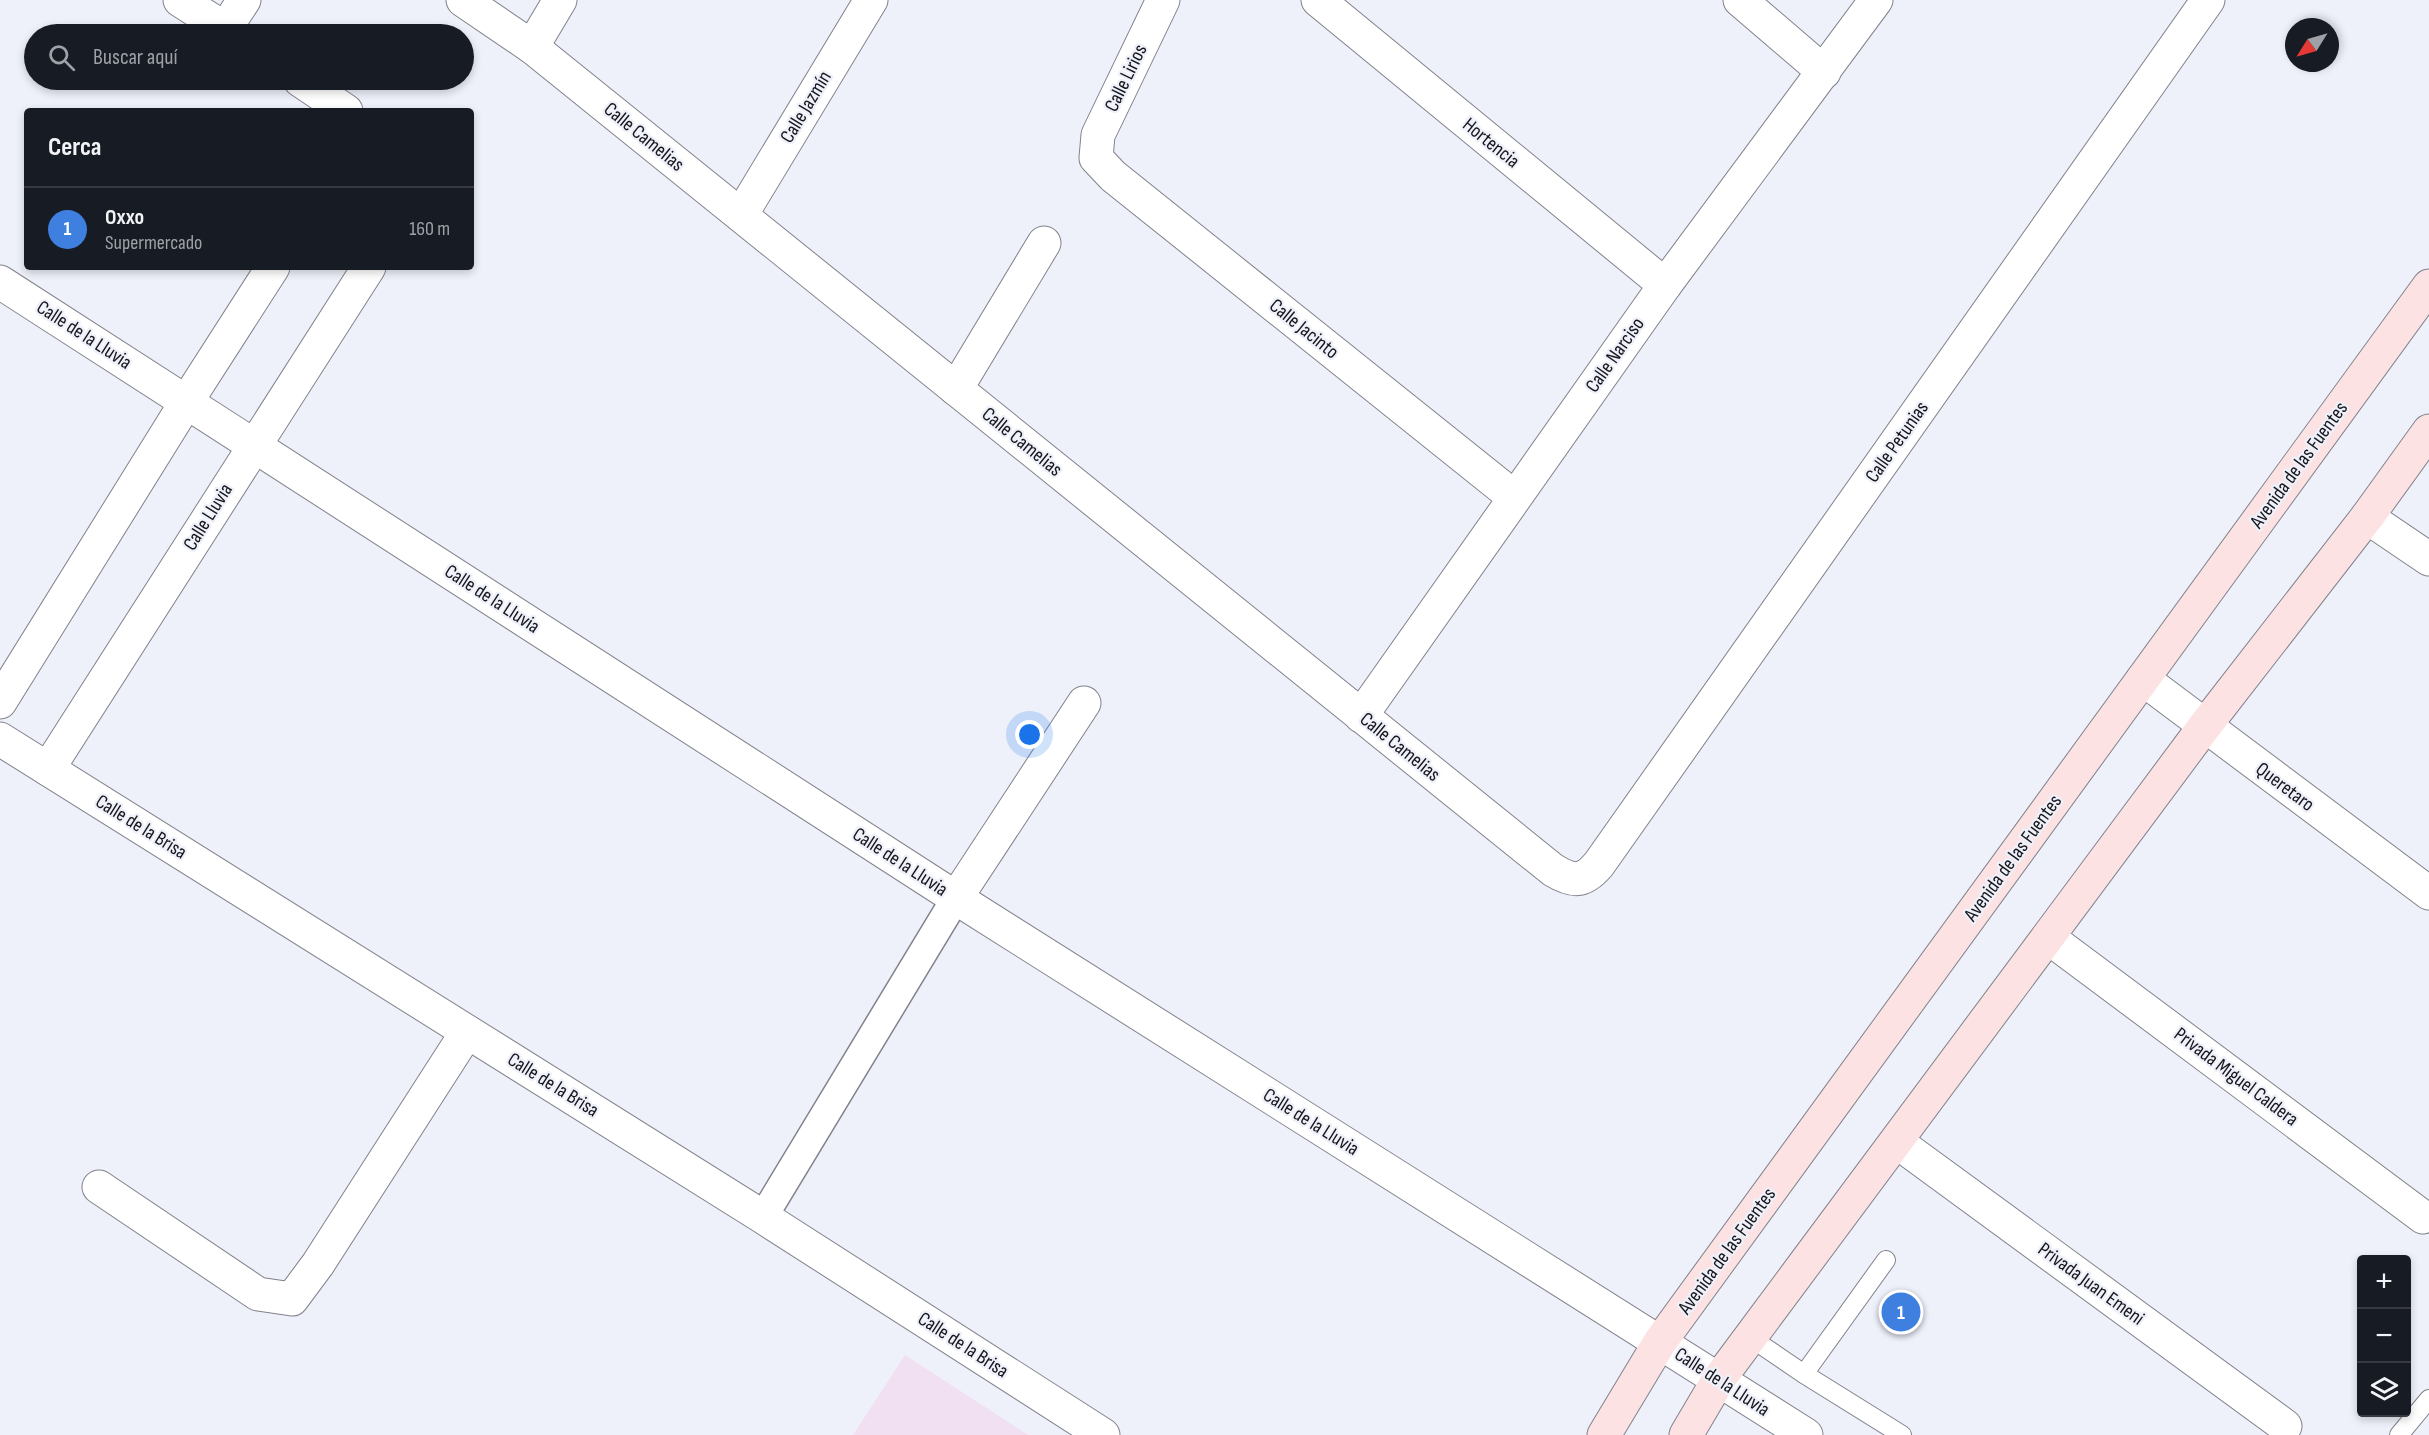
<!DOCTYPE html>
<html lang="es">
<meta charset="utf-8">
<style>
:root{--surface:#171b24;--page:#20242c;--text:#f1f3f6;--muted:#9ea1a6;--line:#363941;--accent:#a540a4}
body{margin:0;font-family:"Sofia Sans Condensed",sans-serif;background:var(--page);color:var(--text)}
.controls{position:absolute;right:18px;bottom:18px;display:grid;overflow:hidden;border-radius:6px;box-shadow:0 3px 9px #0003}
.controls button{width:54px;height:54px;display:grid;place-items:center;padding:0;border:0;border-bottom:2px solid var(--line);background:var(--surface);color:var(--text);font:30px sans-serif}
.compass{position:absolute;left:2285px;top:18px;width:54px;height:54px;border-radius:50%;background:var(--surface);box-shadow:0 3px 9px #0003;rotate:233deg}
.you{position:absolute;left:1030px;top:735px;width:21px;height:21px;margin:-15px;border:4px solid #fff;border-radius:50%;background:#1a73e8;box-shadow:0 0 0 9px #1a73e833}
.badge{display:grid;place-items:center;width:39px;height:39px;border-radius:50%;background:var(--accent);color:#fff;font-size:20px;font-weight:700}
.pin{position:absolute;translate:-50% -50%;border:3px solid #fff;box-shadow:0 2px 6px #0006}
.list{margin:0;padding:0;list-style:none}
h2{display:flex;justify-content:space-between;align-items:center;height:78px;margin:0;padding:0 24px;font-size:26px}
h2 small{font-size:20px;font-weight:400;color:var(--muted)}
.list li{display:grid;grid-template-columns:39px 1fr auto;gap:18px;align-items:center;box-sizing:border-box;height:84px;padding:0 24px;border-top:2px solid var(--line)}
.list b{display:block;font-size:22px;white-space:nowrap}
.list p{margin:0;font-size:20px;white-space:nowrap;color:var(--muted)}
.list em{font-size:20px;font-style:normal;color:var(--muted)}
.icon{flex:none;width:33px;height:33px;fill:none;stroke:currentColor;stroke-width:2;stroke-linecap:round;stroke-linejoin:round}
.map{position:relative;flex:none;width:2429px;height:1435px;overflow:hidden}
.search{position:absolute;background:var(--surface);box-shadow:0 3px 9px #0003;left:24px;top:24px;width:450px;height:66px;display:flex;align-items:center;gap:15px;box-sizing:border-box;padding:0 21px;border-radius:33px;color:var(--muted);font-size:22px}
.panel{position:absolute;background:var(--surface);box-shadow:0 3px 9px #0003;left:24px;top:108px;width:450px;height:162px;border-radius:6px}
.map>svg:first-child{display:block}
</style>
<div class="map">
<svg width="2429" height="1435" viewBox="0 0 2429 1435">
<rect width="100%" height="100%" fill="#eef0fa"/>
<polygon fill="#f0e0f2" points="905,1355 1028,1435 853,1435"/>
<g fill="none" stroke-linecap="round" stroke-linejoin="round">
<defs>
<g id="service">
<polyline points="1751,1338 1804,1374 1886,1260"/>
<polyline points="1804,1374 1902,1435"/>
<polyline points="2399,1435 2429,1399"/>
</g>
<polyline id="pedestrian" points="763,1217 956,898"/>
<g id="minor">
<polyline points="180,0 233,34"/>
<path d="M463 0 532 47 1553 870C1573 882 1583 883 1599 864L2208 0"/>
<polyline points="1163,0 1098,135 1096,158 1113,176 1514,497"/>
<polyline points="1318,0 1665,285"/>
<polyline points="1740,0 1824,72"/>
<polyline points="225,29 244,0"/>
<polyline points="532,47 560,0"/>
<polyline points="300,80 346,111"/>
<polyline points="741,215 871,0"/>
<polyline points="0,282 956,898 1806,1435"/>
<polyline points="956,389 1044,243"/>
<polyline points="2367,517 2429,559"/>
<polyline points="2143,679 2429,893"/>
<polyline points="0,702 187,401 273,267"/>
<polyline points="1361,716 1665,285 1876,0"/>
<polyline points="0,739 763,1217 1103,1435"/>
<polyline points="48,769 369,267"/>
<polyline points="956,898 1084,703"/>
<polyline points="2049,938 2423,1217"/>
<polyline points="1897,1142 2285,1426"/>
<polyline points="99,1187 258,1294 292,1299 318,1264 467,1032"/>
</g>
<g id="secondary">
<polyline points="1604,1435 1660,1342 2429,286"/>
<polyline points="1686,1435 1719,1379 2204,727 2367,517 2429,431"/>
</g>
</defs>
<use href="#service" stroke="#81828b" stroke-width="20"/>
<use href="#pedestrian" stroke="#81828b" stroke-width="31"/>
<use href="#minor" stroke="#81828b" stroke-width="35"/>
<use href="#secondary" stroke="#81828b" stroke-width="35"/>
<use href="#service" stroke="#fff" stroke-width="18"/>
<use href="#pedestrian" stroke="#fff" stroke-width="28"/>
<use href="#minor" stroke="#fff" stroke-width="33"/>
<use href="#secondary" stroke="#fce2e3" stroke-width="33"/>
</g>
<g text-anchor="middle" dominant-baseline="central" stroke-width="4.5" stroke-linejoin="round" paint-order="stroke">
<g font-size="20" fill="#16161a" stroke="#eef0fa">
<text transform="translate(1126 78) rotate(-64)">Calle Lirios</text>
<text transform="translate(806 107) rotate(-59)">Calle Jazmín</text>
<text transform="translate(644 137) rotate(39)">Calle Camelias</text>
<text transform="translate(1491 143) rotate(39)">Hortencia</text>
<text transform="translate(1304 329) rotate(39)">Calle Jacinto</text>
<text transform="translate(84 335) rotate(33)">Calle de la Lluvia</text>
<text transform="translate(1615 355) rotate(-55)">Calle Narciso</text>
<text transform="translate(1022 442) rotate(39)">Calle Camelias</text>
<text transform="translate(1897 442) rotate(-55)">Calle Petunias</text>
<text transform="translate(2299 465) rotate(-54)">Avenida de las Fuentes</text>
<text transform="translate(208 517) rotate(-58)">Calle Lluvia</text>
<text transform="translate(492 599) rotate(33)">Calle de la Lluvia</text>
<text transform="translate(1400 747) rotate(39)">Calle Camelias</text>
<text transform="translate(2285 787) rotate(37)">Queretaro</text>
<text transform="translate(141 827) rotate(32)">Calle de la Brisa</text>
<text transform="translate(2013 858) rotate(-54)">Avenida de las Fuentes</text>
<text transform="translate(900 862) rotate(33)">Calle de la Lluvia</text>
<text transform="translate(2236 1077) rotate(37)">Privada Miguel Caldera</text>
<text transform="translate(553 1085) rotate(32)">Calle de la Brisa</text>
<text transform="translate(1311 1122) rotate(32)">Calle de la Lluvia</text>
<text transform="translate(1727 1251) rotate(-54)">Avenida de las Fuentes</text>
<text transform="translate(2091 1284) rotate(36)">Privada Juan Emeni</text>
<text transform="translate(963 1345) rotate(33)">Calle de la Brisa</text>
<text transform="translate(1722 1382) rotate(33)">Calle de la Lluvia</text>
</g>
</g>
</svg>
<div class="controls">
<button>+</button>
<button>−</button>
<button><svg class="icon" aria-label="layers" viewBox="0 0 24 24"><path d="M12 4l9 5-9 5-9-5zM3 14l9 5 9-5"/></svg></button>
</div>
<svg class="compass" viewBox="-18 -18 36 36"><path d="M0-13l5 13h-10z" fill="#e53935"/><path d="M0 13l5-13h-10z" fill="#9ea1a6"/></svg>
<div class="you"></div>
<div class="pin badge" style="left:1901px;top:1312px;background:#3f7fe0">1</div>
<div class="search"><svg class="icon" aria-label="search" viewBox="0 0 24 24"><circle cx="10" cy="10" r="6"/><path d="M15 15l6 6"/></svg>Buscar aquí</div>
<section class="panel">
<h2>Cerca<small></small></h2>
<ul class="list">
<li><span class="badge" style="background:#3f7fe0">1</span><div><b>Oxxo</b><p>Supermercado</p></div><em>160 m</em></li>
</ul>
</section>
</div>
